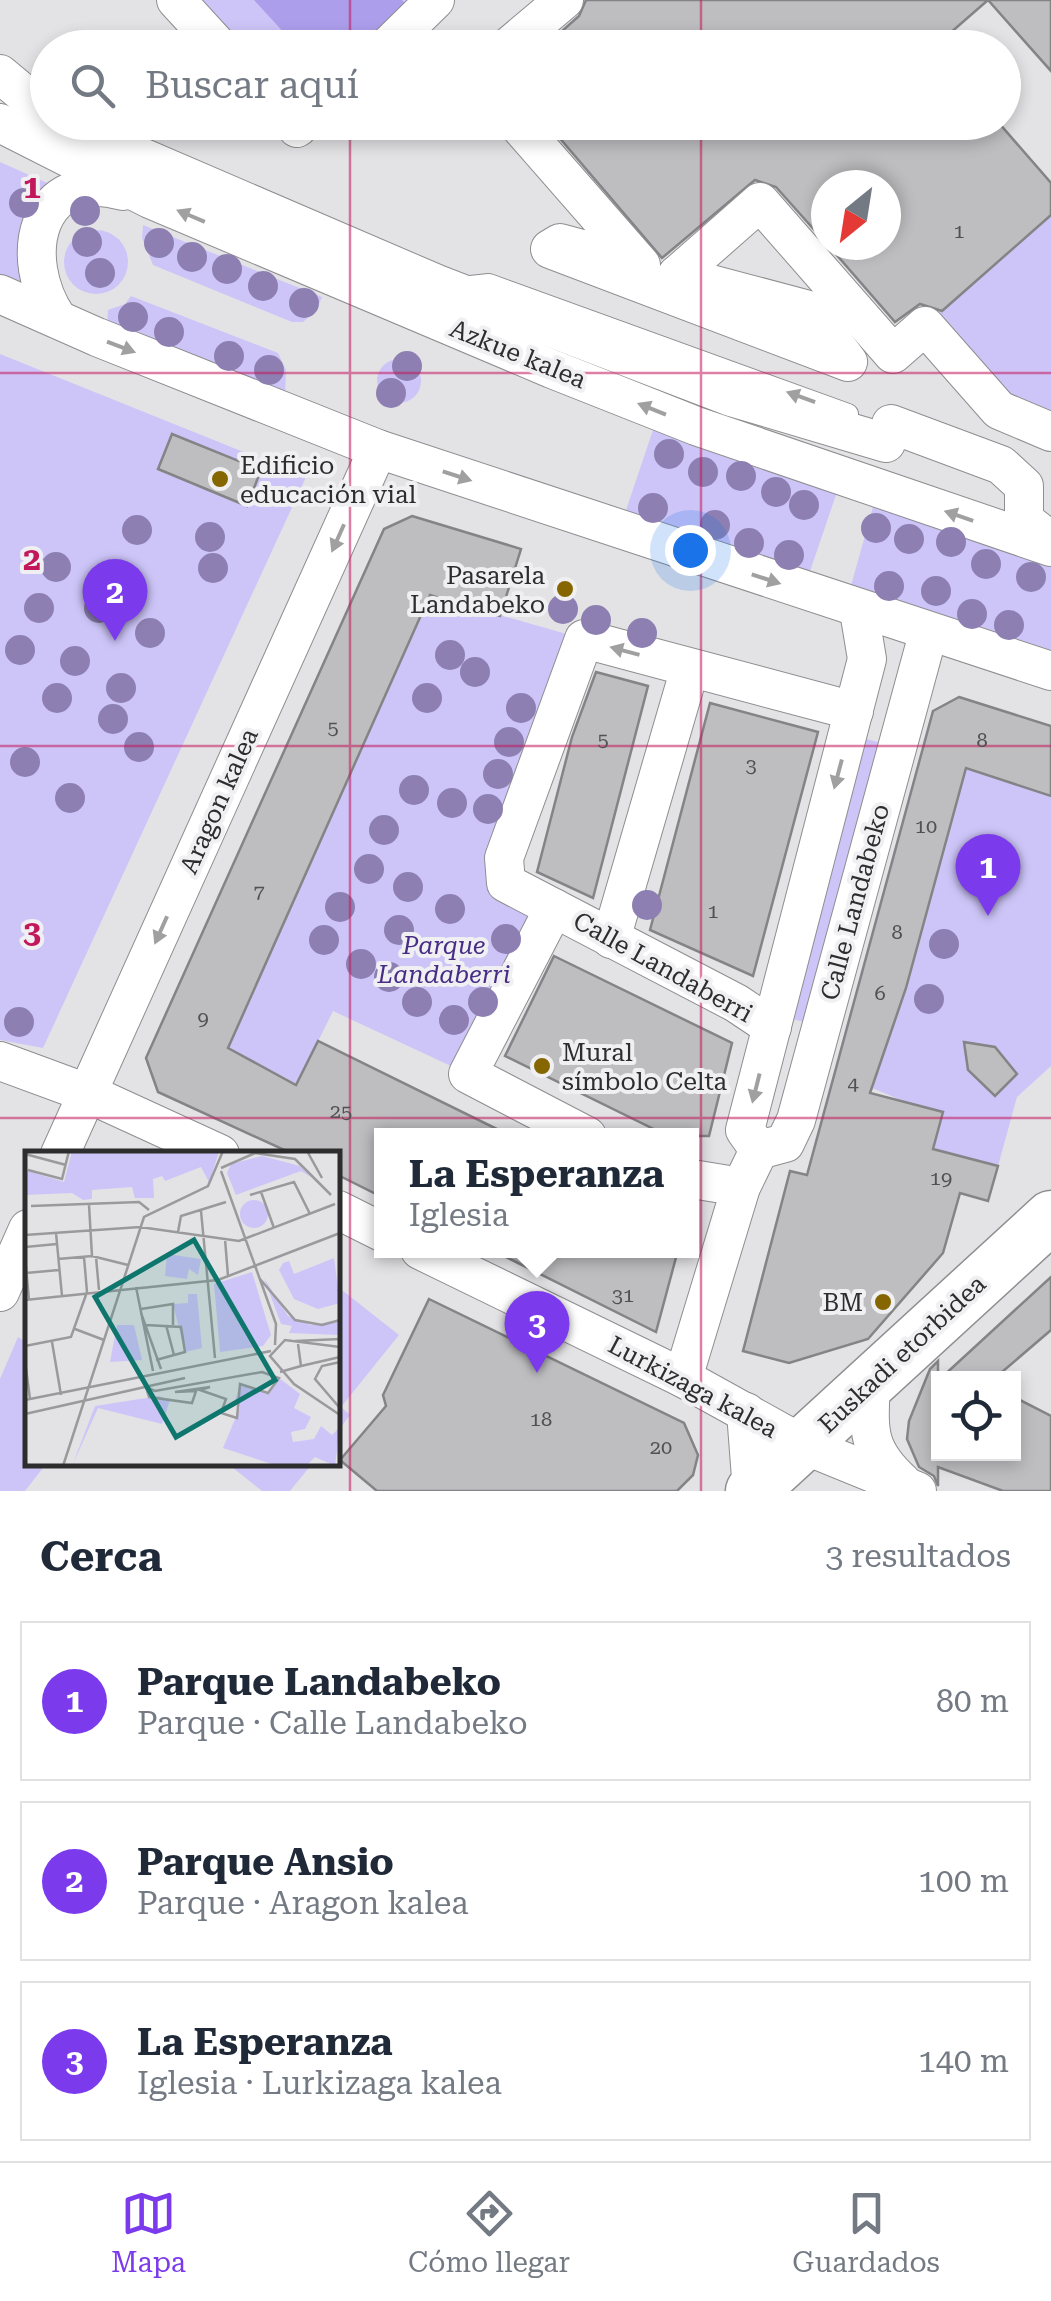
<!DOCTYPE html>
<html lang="es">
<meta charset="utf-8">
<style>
:root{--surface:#fff;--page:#f6f6f7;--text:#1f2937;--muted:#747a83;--line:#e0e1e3;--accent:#7c3aed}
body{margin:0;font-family:"Roboto Serif",serif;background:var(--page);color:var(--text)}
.controls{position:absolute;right:30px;bottom:30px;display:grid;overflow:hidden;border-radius:0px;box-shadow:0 5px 15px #0003}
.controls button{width:90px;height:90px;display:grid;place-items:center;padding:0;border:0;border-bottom:2px solid var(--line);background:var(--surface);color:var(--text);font:50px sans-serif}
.compass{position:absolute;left:811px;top:170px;width:90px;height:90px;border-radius:50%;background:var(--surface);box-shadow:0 5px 15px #0003;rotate:210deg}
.you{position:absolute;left:690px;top:550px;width:35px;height:35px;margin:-25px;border:8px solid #fff;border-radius:50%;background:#1a73e8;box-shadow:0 0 0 15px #1a73e833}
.badge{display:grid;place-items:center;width:65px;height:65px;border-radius:50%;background:var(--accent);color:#fff;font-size:32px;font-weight:700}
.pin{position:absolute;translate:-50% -82px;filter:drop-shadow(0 2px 5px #0008)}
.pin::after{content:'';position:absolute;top:52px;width:35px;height:30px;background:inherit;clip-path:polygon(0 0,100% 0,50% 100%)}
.popup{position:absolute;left:374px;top:1128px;width:325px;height:130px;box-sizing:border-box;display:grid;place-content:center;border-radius:0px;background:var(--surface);filter:drop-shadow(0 2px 8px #0005);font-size:32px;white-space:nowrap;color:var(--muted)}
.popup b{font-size:38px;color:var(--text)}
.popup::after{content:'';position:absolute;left:50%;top:100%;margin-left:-20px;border:20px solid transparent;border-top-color:var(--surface)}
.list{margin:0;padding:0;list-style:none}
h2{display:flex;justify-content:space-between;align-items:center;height:130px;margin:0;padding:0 40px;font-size:42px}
h2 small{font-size:32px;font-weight:400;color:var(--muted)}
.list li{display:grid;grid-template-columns:65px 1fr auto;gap:30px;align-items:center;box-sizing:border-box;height:160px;margin:0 20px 20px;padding:0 20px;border:2px solid var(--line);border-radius:0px}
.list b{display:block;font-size:38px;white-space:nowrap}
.list p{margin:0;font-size:32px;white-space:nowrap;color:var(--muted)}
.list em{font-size:32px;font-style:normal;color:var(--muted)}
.icon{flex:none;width:55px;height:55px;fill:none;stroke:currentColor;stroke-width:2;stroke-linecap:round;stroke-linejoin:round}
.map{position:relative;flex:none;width:1051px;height:1491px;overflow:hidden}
.search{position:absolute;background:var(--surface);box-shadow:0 5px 15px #0003;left:30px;right:30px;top:30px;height:110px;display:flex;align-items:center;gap:25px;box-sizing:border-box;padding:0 35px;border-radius:55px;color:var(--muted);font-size:38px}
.sheet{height:670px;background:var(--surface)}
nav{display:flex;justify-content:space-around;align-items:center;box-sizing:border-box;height:140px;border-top:2px solid var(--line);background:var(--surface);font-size:28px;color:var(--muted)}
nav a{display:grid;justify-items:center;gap:5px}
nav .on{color:var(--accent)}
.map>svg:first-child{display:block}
</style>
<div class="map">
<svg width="1051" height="1491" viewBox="0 0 1051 1491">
<rect width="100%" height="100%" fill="#e3e3e6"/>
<g fill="#cdc5f8">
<polygon points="176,0 435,0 386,47 220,48"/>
<path d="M0 162 61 189C52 194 39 199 32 206 14 224 13 266 25 285L0 276Z"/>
<polygon points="1051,215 1051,431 925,326"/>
<polygon points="143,225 322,297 316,311 303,322 292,322 153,265 142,238"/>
<circle cx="96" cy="262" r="32"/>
<polygon points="131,296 278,353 286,370 285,397 107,326 108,310 125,304"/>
<polygon points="0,354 306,477 43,1048 0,1040"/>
<circle cx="399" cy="381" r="22"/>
<polygon points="654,427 838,489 807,580 623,519"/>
<polygon points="876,496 1051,552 1051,663 847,600"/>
<polygon points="430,595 584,639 504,858 554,908 468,1074 333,1011 297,1084 228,1048"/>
<polygon points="855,736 893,746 819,1026 781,1016"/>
<polygon points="966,768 1051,796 1051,1066 1017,1097 998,1166 933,1149 908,1103 872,1088 911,971"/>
<polygon points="338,1287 399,1335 341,1407 350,1415 338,1431"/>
<polygon points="18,1337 27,1343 28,1464 46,1464 25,1491 0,1491 0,1379"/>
<polygon points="228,1464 312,1464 290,1491 262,1491"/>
</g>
<polygon fill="#ad9eec" points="254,0 402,0 406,4 360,47 298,48"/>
<g fill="#bebec1" stroke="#848487" stroke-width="2.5">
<polygon points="586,0 1051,0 1051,71 988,0 933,48 543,48 579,16"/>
<polygon points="546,122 998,122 1051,183 1051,215 942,311 920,304 895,322 828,245 886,245 886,185 826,185 826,243 776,187 755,180 662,258"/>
<polygon points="172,434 261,470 247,506 158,469"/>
<polygon points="412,516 521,549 500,616 430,595 228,1048 296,1085 318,1041 511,1136 382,1136 382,1197 338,1175 338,1154 293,1154 158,1092 146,1058 384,529"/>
<polygon points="596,672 648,686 593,898 537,872 572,737"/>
<polygon points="959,697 1051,726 1051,796 966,768 906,988 870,1093 943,1112 933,1149 998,1166 988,1201 960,1193 943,1253 868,1339 789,1363 743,1351 790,1171 807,1175 933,711"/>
<polygon points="710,703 818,732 753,976 650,930"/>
<polygon points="554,956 732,1043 709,1136 668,1136 505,1056"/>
<polygon points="964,1042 995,1047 1017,1074 995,1096 968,1070"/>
<polygon points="492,1250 678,1250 656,1332"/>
<polygon points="1051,1277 1051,1330 995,1378 941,1378"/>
<polygon points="429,1299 684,1423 698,1455 693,1475 677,1491 377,1491 340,1460 386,1406 383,1395"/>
<polygon points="938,1361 938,1454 1014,1454 1014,1397 1051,1416 1051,1491 1003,1491 938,1467 938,1486 934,1476 919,1467 907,1439 909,1421 930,1369"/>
</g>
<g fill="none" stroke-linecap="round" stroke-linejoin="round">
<defs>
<polyline id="lane" points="461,287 489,284 848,414"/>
<g id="street">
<polyline points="176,0 220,48"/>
<polyline points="386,48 435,0"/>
<polyline points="507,48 564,0"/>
<polyline points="0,74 48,114"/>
<polyline points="60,122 437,284 731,397 886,443 891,424 1001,465 1024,486 1024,520 1051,541"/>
<polyline points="292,122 297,128 303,122"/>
<polyline points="516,122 641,265 560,243 550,249 848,362 809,310 677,275"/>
<polyline points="0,123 150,199 552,369 696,426 1051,547"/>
<polyline points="677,275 760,202 893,354 925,326 999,410 1051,432"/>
<polyline points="0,294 97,337 378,449 1051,671"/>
<path d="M57 318C17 258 35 167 123 191"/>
<polyline points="554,908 468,1074 587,1136"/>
<polyline points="611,939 690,668"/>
<polyline points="772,1027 736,1003 506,883 504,858 584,639 854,711"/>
<polyline points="0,1061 87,1093 220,1154"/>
<polyline points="759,1150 745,1130 867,659 859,611"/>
<polyline points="60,1154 378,449"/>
<polyline points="692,1179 741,1187"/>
<polyline points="338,1210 382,1232"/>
<polyline points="420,1250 683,1378 804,1445 917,1491"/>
<polyline points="0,1292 28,1229"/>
<polyline points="683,1378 741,1187 759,1150 785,1143 796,1120 928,634"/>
<path d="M871 1381C869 1429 865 1448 902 1482"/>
<polyline points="746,1412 752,1491"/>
</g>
<polyline id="secondary" points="752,1491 1051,1217"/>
</defs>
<use href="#lane" stroke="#8e8e90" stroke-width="22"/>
<use href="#street" stroke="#8e8e90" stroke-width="40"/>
<use href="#secondary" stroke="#8e8e90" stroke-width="55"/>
<use href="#lane" stroke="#fff" stroke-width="20"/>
<use href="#street" stroke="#fff" stroke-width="38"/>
<use href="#secondary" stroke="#fff" stroke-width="52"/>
</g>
<g fill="#8d7fb1">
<circle cx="24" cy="203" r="15"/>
<circle cx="85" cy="211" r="15"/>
<circle cx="87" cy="242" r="15"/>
<circle cx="159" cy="243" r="15"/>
<circle cx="192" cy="257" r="15"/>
<circle cx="227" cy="269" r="15"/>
<circle cx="100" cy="273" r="15"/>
<circle cx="263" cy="286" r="15"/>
<circle cx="304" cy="303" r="15"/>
<circle cx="133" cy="317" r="15"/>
<circle cx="169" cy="332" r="15"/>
<circle cx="229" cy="356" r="15"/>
<circle cx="407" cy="366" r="15"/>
<circle cx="269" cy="370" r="15"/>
<circle cx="391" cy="393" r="15"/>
<circle cx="669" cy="454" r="15"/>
<circle cx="703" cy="472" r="15"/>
<circle cx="741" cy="476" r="15"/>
<circle cx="776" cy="492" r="15"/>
<circle cx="804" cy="505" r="15"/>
<circle cx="653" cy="508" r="15"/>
<circle cx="715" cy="525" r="15"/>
<circle cx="876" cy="528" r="15"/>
<circle cx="137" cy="530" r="15"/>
<circle cx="210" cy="537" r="15"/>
<circle cx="909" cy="539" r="15"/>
<circle cx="951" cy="542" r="15"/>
<circle cx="749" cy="543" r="15"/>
<circle cx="789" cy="555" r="15"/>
<circle cx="986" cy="564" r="15"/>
<circle cx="56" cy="567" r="15"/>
<circle cx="213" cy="568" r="15"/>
<circle cx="1031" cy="577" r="15"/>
<circle cx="889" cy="586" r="15"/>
<circle cx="936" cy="591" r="15"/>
<circle cx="39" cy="608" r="15"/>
<circle cx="99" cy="608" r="15"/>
<circle cx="563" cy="609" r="15"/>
<circle cx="972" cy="614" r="15"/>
<circle cx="596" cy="620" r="15"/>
<circle cx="1009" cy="625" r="15"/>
<circle cx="150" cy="633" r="15"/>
<circle cx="642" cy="633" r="15"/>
<circle cx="20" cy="650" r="15"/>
<circle cx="450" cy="655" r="15"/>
<circle cx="75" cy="661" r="15"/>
<circle cx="475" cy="672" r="15"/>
<circle cx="121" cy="688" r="15"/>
<circle cx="57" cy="698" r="15"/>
<circle cx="427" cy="698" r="15"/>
<circle cx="521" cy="708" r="15"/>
<circle cx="113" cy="719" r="15"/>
<circle cx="509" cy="742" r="15"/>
<circle cx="139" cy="747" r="15"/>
<circle cx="25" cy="762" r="15"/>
<circle cx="498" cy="774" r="15"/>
<circle cx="414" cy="790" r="15"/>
<circle cx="70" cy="798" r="15"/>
<circle cx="452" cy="803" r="15"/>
<circle cx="488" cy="809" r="15"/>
<circle cx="384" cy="830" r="15"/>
<circle cx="369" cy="869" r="15"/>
<circle cx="408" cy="887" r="15"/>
<circle cx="647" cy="905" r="15"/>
<circle cx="340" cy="907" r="15"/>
<circle cx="450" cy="909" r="15"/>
<circle cx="399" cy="930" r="15"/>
<circle cx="506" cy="939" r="15"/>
<circle cx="324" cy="940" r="15"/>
<circle cx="944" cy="944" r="15"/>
<circle cx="361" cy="964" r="15"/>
<circle cx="389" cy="977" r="15"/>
<circle cx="929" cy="999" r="15"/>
<circle cx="417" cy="1002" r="15"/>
<circle cx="483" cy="1002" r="15"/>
<circle cx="454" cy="1020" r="15"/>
<circle cx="19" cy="1022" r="15"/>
</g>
<defs><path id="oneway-solid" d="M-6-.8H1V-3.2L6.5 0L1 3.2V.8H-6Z" transform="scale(2.5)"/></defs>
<g fill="#a0a0a1">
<use href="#oneway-solid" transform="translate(191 216) rotate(-157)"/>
<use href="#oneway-solid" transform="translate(121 347) rotate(21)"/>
<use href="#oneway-solid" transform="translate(801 397) rotate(-160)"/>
<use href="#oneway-solid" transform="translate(652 409) rotate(-158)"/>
<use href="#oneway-solid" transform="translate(457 476) rotate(18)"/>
<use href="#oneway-solid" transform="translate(959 516) rotate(-161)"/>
<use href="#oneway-solid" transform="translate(338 538) rotate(114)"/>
<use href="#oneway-solid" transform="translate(766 579) rotate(18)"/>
<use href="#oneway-solid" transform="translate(625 651) rotate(-165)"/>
<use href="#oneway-solid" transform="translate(838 774) rotate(105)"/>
<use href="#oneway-solid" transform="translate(161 930) rotate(114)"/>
<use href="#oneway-solid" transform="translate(756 1088) rotate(104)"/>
</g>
<path fill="none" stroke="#c2185b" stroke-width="2.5" stroke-opacity="0.55" d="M350 0V48M701 0V48M350 122V1491M701 122V1491M0 373H1051M0 746H1051M0 1118H1051"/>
<g fill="#856600" stroke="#f0f0f3" stroke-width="4">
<circle cx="220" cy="479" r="10"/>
<circle cx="565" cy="589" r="10"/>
<circle cx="542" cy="1066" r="10"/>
<circle cx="883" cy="1302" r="10"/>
</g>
<g text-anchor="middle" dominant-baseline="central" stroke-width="8" stroke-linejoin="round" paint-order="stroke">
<g font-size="20" fill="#515153">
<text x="959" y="231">1</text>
<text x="333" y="727">5</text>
<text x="603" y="739">5</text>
<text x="982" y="740">8</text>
<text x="751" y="765">3</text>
<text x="926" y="826">10</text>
<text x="259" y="892">7</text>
<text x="713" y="911">1</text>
<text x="897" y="932">8</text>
<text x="880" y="993">6</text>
<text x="203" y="1018">9</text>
<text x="853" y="1083">4</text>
<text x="341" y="1111">25</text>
<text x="941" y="1178">19</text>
<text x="623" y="1295">31</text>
<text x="541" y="1419">18</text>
<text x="661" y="1447">20</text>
</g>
<g font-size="25" fill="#2d2d2e" stroke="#f0f0f3">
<text transform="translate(518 354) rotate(22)">Azkue kalea</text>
<text transform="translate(219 801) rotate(-66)">Aragon kalea</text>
<text transform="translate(855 902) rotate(-75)">Calle Landabeko</text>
<text transform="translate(663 967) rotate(29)">Calle Landaberri</text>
<text transform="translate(902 1354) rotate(-43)">Euskadi etorbidea</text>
<text transform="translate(693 1387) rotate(28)">Lurkizaga kalea</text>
</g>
<g font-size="25" fill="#2d2d2e" stroke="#f0f0f3" text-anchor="start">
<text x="240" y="465">Edificio<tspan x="240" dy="29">educación vial</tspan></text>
<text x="545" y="575" text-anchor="end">Pasarela<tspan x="545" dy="29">Landabeko</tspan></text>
<text x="562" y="1052">Mural<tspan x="562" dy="29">símbolo Celta</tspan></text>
<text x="863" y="1302" text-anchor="end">BM</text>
</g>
<g font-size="25" font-style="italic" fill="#472d86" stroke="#f0f0f3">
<text x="444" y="945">Parque<tspan x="444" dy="29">Landaberri</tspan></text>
</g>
</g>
<g transform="translate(25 1151)">
<rect width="315" height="315" fill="#e3e3e6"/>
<path d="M47 0H193V4L184 31 176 16 140 30 137 25 128 28 129 47H110L107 36 67 39V48L58 49 47 42 0 44V19L39 31ZM237 5 275 15 286 26 276 20 211 44 202 22 206 13ZM215 63a14 14 0 1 1 28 0a14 14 0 1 1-28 0ZM142 103 176 108 173 124 164 118 162 128 140 125ZM309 107 315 152 293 158 269 148 254 119 258 112 264 110 269 123ZM227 121 246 184 238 195 195 201 189 133ZM239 127 263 165 286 174 315 169V184L264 182 267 175 256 173ZM163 143H172L177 197 160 201 148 153 163 152ZM92 174H109L117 209 85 211ZM254 227 275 243 269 257 286 266 280 278 266 281 268 291 289 288 296 275 307 284 315 276 310 315 290 306 281 315H253L198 297 215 256 209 253 215 233 243 242ZM134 245 145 249 137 273 73 257 47 315 70 255Z" fill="#cdc5f8"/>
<path fill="none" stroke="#9a9a9c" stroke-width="2.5" d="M282 0 297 27M0 3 41 14M196 17 230 2 270 8 306 44M3 19 37 28 44 0M196 20 251 173 250 194M236 41 249 77M225 44 269 31 285 63M64 54 67 105M6 55 114 51 124 59M176 60 190 207M153 81 156 65 201 51M31 82 37 145M0 84 115 76 214 90 310 53M200 88 203 125M0 96 32 93M0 105 4 149M71 106 74 139M33 108 67 105 103 114M1 122 34 119M235 128 270 169 297 174 315 169M111 136 128 220M0 149 193 129 315 82M116 158 148 153V174M116 162 136 218M121 174 156 176 160 201 131 209M141 174 149 204M50 178 79 189M270 190 315 188M27 191 36 244M0 195 46 186 62 141 59 106M315 196 260 189 245 205 269 233 315 264M0 210 5 248M276 215 315 206M237 221 254 227 243 242 215 233 212 267 196 262 201 248 175 239 185 236 150 241 171 240 167 252 124 246 121 236 130 240ZM255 221 276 215 273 193M0 249 246 200M314 256 290 228 297 215 315 211M0 263 160 227M38 315 119 66 183 35 198 0"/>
<path fill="#0f766e" fill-opacity="0.15" stroke="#0f766e" stroke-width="5" d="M169 89 250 229 151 286 70 146Z"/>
<rect width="315" height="315" fill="none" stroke="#2d2d2e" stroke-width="5"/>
</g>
<g font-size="32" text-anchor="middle" font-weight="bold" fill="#c2185b" stroke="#f0f0f3" stroke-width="8" stroke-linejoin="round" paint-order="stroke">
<text x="32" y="198">1</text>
<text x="32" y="570">2</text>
<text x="32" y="943">3</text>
</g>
</svg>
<div class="controls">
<button><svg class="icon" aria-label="locate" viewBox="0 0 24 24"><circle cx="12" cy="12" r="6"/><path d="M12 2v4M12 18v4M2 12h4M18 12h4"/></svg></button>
</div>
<svg class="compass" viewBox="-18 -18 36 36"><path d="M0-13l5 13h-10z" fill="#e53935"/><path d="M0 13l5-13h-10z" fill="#747a83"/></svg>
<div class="you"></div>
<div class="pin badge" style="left:988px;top:916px">1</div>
<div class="pin badge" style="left:115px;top:641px">2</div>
<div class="pin badge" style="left:537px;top:1373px">3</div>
<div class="popup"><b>La Esperanza</b>Iglesia</div>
<div class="search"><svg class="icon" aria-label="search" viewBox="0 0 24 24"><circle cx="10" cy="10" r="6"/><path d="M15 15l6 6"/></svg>Buscar aquí</div>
</div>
<section class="sheet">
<h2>Cerca<small>3 resultados</small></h2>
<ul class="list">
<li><span class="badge">1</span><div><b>Parque Landabeko</b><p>Parque · Calle Landabeko</p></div><em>80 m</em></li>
<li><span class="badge">2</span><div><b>Parque Ansio</b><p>Parque · Aragon kalea</p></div><em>100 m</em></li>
<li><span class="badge">3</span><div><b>La Esperanza</b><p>Iglesia · Lurkizaga kalea</p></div><em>140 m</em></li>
</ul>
</section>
<nav>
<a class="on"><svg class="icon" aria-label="map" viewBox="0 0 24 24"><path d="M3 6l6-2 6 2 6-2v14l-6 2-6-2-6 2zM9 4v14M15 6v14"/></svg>Mapa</a>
<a><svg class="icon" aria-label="directions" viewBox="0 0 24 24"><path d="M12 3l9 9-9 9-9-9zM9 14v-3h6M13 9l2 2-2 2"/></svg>Cómo llegar</a>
<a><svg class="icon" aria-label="saved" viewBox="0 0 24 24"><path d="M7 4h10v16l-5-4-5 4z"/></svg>Guardados</a>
</nav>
